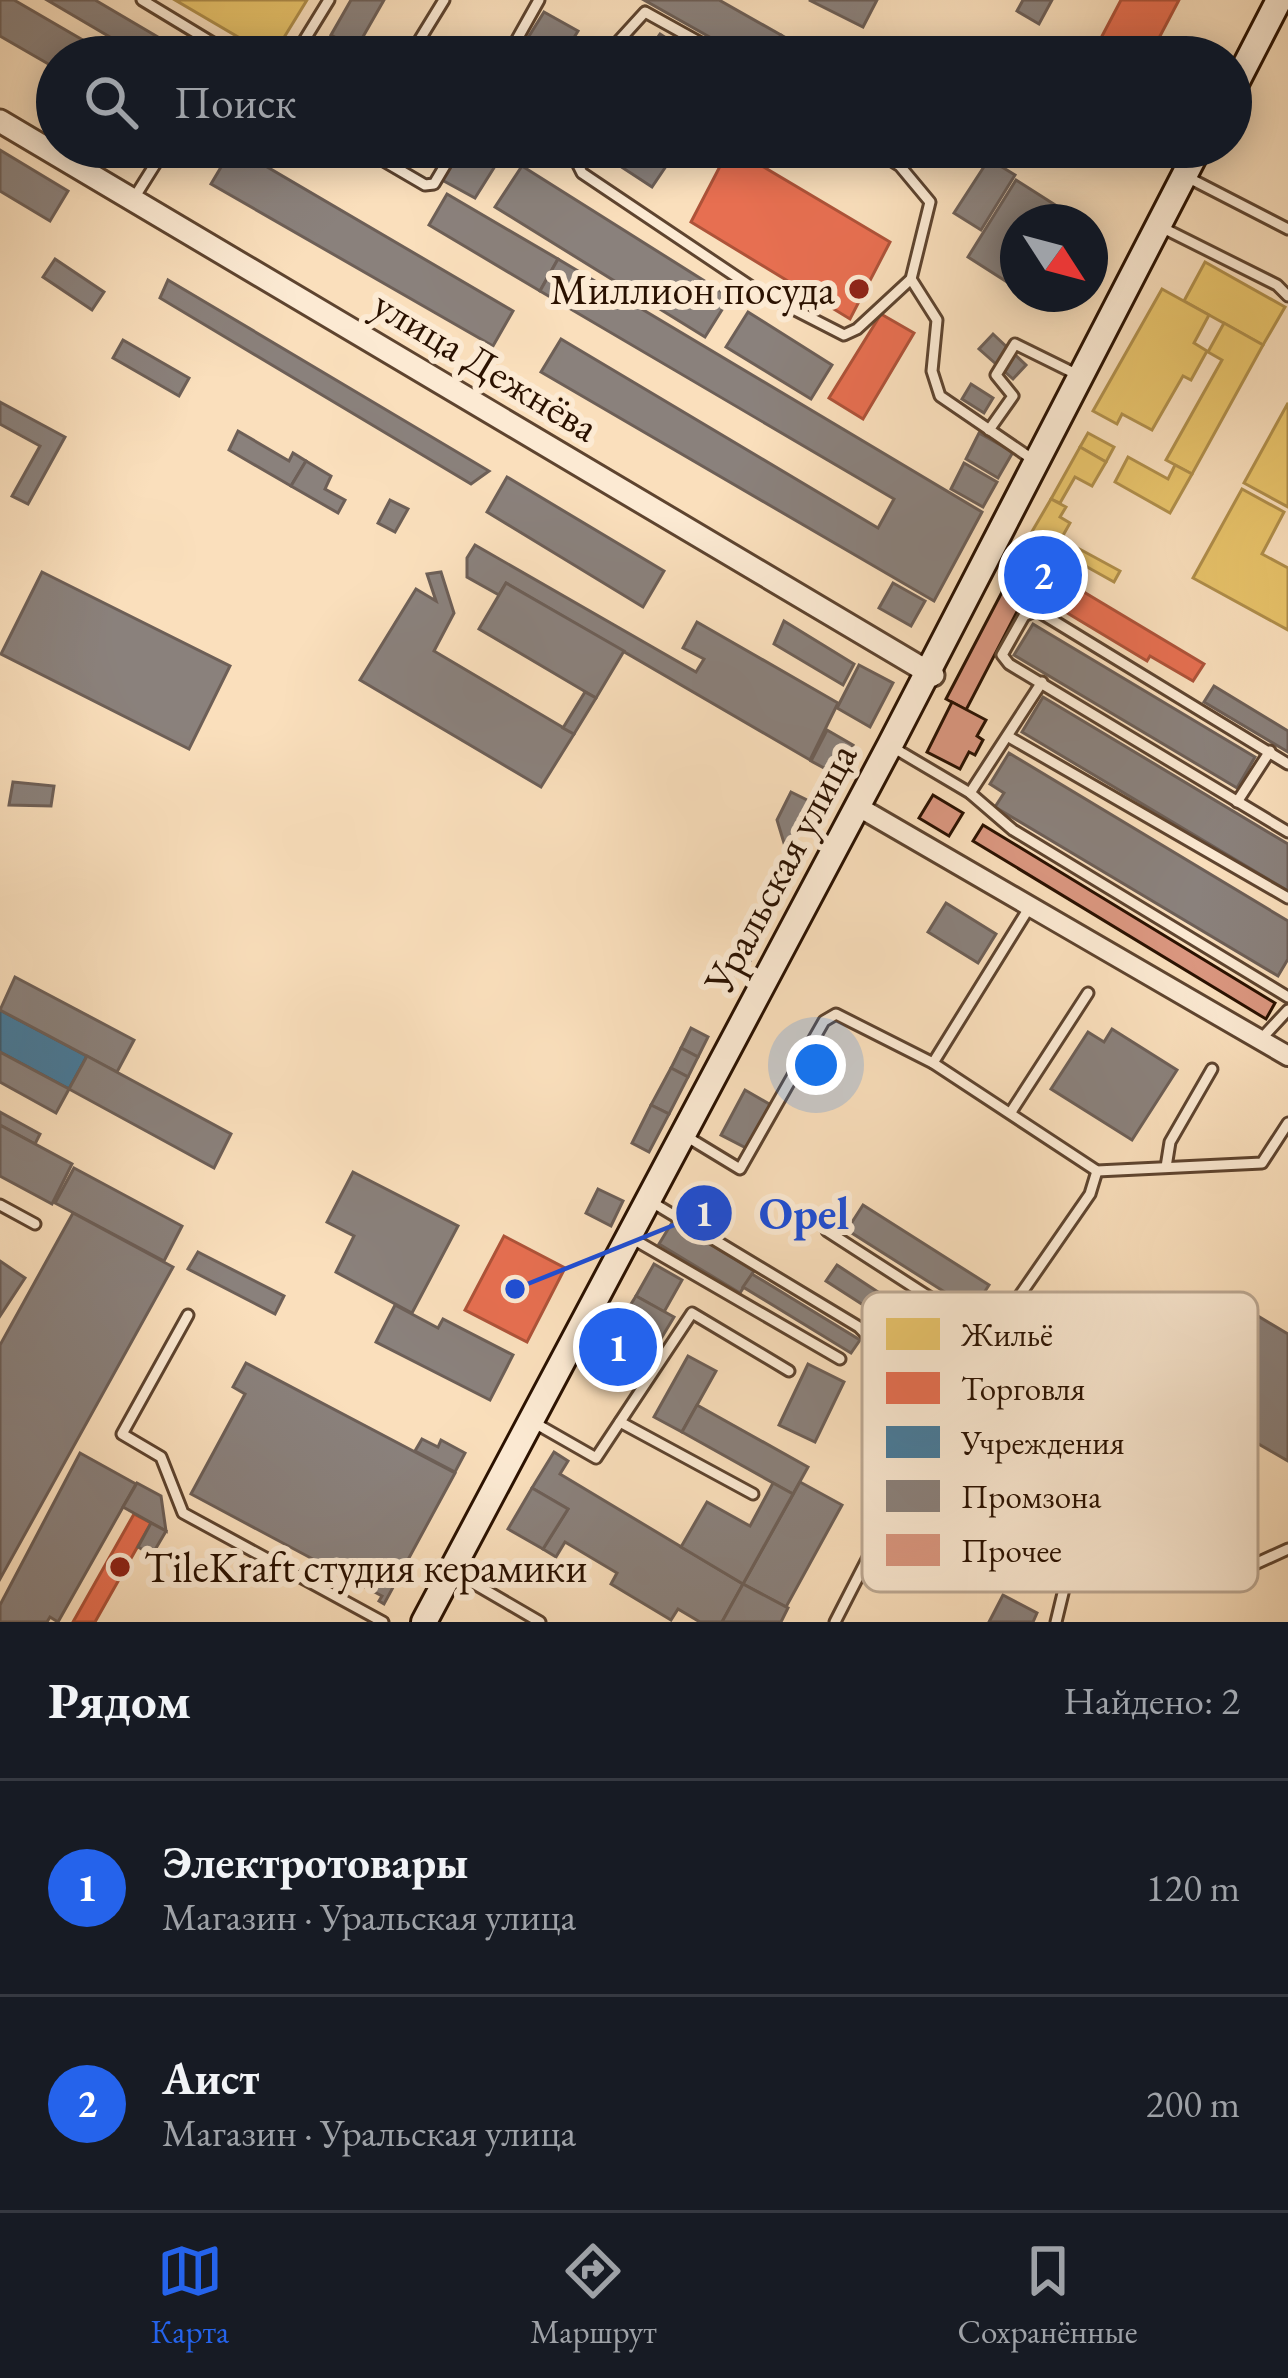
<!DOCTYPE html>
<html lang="ru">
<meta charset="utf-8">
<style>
:root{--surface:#171b24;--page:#242831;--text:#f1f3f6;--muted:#9ea1a6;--line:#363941;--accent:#2563eb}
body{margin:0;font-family:"EB Garamond",serif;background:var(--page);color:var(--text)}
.compass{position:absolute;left:1000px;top:204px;width:108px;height:108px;border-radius:50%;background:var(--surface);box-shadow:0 6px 30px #0003;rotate:126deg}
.you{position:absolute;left:816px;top:1065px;width:42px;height:42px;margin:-30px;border:9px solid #fff;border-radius:50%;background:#1a73e8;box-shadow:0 0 0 18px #1a73e833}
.badge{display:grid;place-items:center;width:78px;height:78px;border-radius:50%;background:var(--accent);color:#fff;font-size:39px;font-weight:700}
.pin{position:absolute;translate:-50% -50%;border:6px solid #fff;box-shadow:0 3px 12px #0006}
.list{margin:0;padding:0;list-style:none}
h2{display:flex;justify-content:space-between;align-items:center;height:156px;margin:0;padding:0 48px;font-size:51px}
h2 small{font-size:39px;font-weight:400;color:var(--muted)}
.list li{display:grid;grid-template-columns:78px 1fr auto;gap:36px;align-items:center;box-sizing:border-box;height:216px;padding:0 48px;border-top:3px solid var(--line)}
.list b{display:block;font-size:45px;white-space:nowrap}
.list p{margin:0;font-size:39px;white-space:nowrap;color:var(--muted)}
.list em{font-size:39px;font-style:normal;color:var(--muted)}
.icon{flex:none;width:66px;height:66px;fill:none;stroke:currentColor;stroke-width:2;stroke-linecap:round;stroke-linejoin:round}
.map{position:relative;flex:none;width:1288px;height:1622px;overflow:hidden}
.search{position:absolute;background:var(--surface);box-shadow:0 6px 30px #0003;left:36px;right:36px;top:36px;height:132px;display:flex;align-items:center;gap:30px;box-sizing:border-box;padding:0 42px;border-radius:66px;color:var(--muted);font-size:45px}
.sheet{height:588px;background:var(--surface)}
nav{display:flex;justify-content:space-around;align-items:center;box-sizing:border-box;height:168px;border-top:3px solid var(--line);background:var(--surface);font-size:33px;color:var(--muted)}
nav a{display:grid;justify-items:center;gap:6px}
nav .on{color:var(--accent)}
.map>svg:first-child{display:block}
</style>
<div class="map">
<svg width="1288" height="1622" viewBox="0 0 1288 1622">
<rect width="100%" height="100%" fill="#fadfbc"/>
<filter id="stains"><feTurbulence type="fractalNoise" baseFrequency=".00167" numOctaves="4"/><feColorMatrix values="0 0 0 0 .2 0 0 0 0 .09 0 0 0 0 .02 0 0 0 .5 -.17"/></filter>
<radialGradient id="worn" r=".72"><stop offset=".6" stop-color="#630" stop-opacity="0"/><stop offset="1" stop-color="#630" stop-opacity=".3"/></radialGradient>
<g fill="#e9c46a" stroke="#b08e4a" stroke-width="3">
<polygon points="175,0 307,0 272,57"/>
<polygon points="1205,262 1285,307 1263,345 1184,301"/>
<polygon points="1162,289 1209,315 1194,343 1207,351 1191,380 1183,376 1152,430 1122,414 1117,424 1093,411"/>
<polygon points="1224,323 1263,345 1192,474 1166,460 1222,360 1208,352"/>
<polygon points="1288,403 1288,507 1244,483"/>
<polygon points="1088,433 1114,447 1106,462 1080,447"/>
<polygon points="1080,447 1106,462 1092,486 1075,477 1060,503 1051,499"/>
<polygon points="1128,457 1168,479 1175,465 1192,474 1170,513 1115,482"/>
<polygon points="1242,489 1284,512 1262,554 1288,568 1288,630 1193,578"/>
<polygon points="1051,499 1066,507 1060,517 1070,523 1061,539 1120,571 1114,582 1030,535"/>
</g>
<g fill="#e76f51" stroke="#ae5339" stroke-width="3">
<polygon points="1121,0 1179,0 1149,57 1091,57"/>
<polygon points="730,147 890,242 850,319 691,222"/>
<polygon points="881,314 914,333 863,419 829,398"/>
<polygon points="1022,555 1204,664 1193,681 1150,656 1147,661 1059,608 1062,603 1011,572"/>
<polygon points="504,1236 565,1268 527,1342 465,1310"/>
<polygon points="612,1336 644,1354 627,1384 595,1365"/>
<polygon points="134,1514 151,1523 95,1622 73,1622"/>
</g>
<polygon fill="#457b9d" stroke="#3d5b6e" stroke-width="3" points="0,1010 87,1056 69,1089 0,1052"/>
<g fill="#8a817c" stroke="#6d5f57" stroke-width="3">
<polygon points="0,0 14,0 112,57 57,57 57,69 0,36"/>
<polygon points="47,0 95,0 163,40 153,57 144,57"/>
<polygon points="351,0 384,0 356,49 331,35"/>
<polygon points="644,0 719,0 781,35 768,57 745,57"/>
<polygon points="809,0 877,0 863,27"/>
<polygon points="1023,0 1052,0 1039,24 1017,11"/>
<polygon points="544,12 578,31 562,57 516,57"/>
<polygon points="660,34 695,57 644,57"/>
<polygon points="781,35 819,57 768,57"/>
<polygon points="233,147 513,311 493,346 211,184"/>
<polygon points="462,147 507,147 475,198 442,180"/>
<polygon points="591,147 679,147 652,187"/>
<polygon points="899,147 942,147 931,166"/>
<polygon points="0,150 68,191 50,221 0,191"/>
<polygon points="989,159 1015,175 981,230 954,213"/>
<polygon points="522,166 730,297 705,337 495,207"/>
<polygon points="1016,180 1082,222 1018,222 1018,289 968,257"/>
<polygon points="447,194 558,259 540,291 429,225"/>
<polygon points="55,259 104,292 92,310 43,277"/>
<polygon points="558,259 982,512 934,601 541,372 561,339 878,528 894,499 540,291"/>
<polygon points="168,280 489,471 471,484 160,298"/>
<polygon points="748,312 832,365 811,399 726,347"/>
<polygon points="993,334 1026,365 1013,379 979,349"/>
<polygon points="123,340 189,378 179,396 113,358"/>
<polygon points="971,384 993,398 984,413 962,399"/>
<polygon points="0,402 65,437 28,504 12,496 40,446 0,424"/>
<polygon points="238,431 289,461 293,453 306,461 291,486 229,450"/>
<polygon points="979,433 1013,452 998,478 966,459"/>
<polygon points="306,461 331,476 325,489 345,500 338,513 291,486"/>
<polygon points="964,463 997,482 983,507 951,489"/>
<polygon points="507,477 664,571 643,607 487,512"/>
<polygon points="390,500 408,509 395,532 378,523"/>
<polygon points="475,545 696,672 704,659 683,648 697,622 838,703 810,760 506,583 499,595 467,577 467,558"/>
<polygon points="42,572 230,666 189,749 1,654"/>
<polygon points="441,572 454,613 434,651 574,734 541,787 360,680 416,589 436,601 427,574"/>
<polygon points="506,583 624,651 596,698 479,629"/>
<polygon points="893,583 925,601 911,626 879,608"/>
<polygon points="784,621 854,664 843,685 774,644"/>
<polygon points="1033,624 1255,757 1237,788 1014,655"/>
<polygon points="859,665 893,683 870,727 837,708"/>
<polygon points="1214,686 1288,731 1288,752 1204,702"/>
<polygon points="585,692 596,698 574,734 563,728"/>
<polygon points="1043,697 1288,844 1288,891 1022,732"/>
<polygon points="827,730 853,745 837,775 811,761"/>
<polygon points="1009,753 1288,921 1288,959 1278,976 995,807 1004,793 990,784"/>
<polygon points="13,782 54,786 51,806 9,805"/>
<polygon points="791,792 813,803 787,853 777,820"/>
<polygon points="946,903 996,934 978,963 928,932"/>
<polygon points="733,951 750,961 741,978 724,969"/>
<polygon points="15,977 134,1040 117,1072 0,1010"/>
<polygon points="691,1028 708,1037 698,1057 681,1048"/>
<polygon points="1112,1029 1177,1070 1132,1140 1051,1089 1088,1032 1104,1042"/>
<polygon points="681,1048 698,1057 688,1077 671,1068"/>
<polygon points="0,1052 69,1089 56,1113 0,1082"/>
<polygon points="87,1056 231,1134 214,1168 69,1089"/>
<polygon points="671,1068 688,1077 669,1114 651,1105"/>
<polygon points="745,1090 771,1105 748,1149 721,1135"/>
<polygon points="651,1105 669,1114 649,1152 632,1143"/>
<polygon points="0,1112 40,1134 35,1144 0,1125"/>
<polygon points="0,1125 72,1164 52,1204 0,1176"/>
<polygon points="74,1168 182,1226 164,1261 55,1203"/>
<polygon points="353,1172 458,1226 412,1313 336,1272 354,1236 327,1222"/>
<polygon points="598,1189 623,1201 611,1226 586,1213"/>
<polygon points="863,1205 989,1285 973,1310 847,1230"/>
<polygon points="73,1213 173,1267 0,1579 0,1345"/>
<polygon points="673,1221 754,1271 740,1293 659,1244"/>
<polygon points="198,1252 284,1296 275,1314 188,1269"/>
<polygon points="0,1261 25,1278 0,1316"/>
<polygon points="654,1264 682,1280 664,1312 636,1296"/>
<polygon points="837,1265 884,1296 874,1312 826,1281"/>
<polygon points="752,1274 860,1340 851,1353 743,1287"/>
<polygon points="636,1296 674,1317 656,1347 618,1325"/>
<polygon points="395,1305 438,1328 443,1319 513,1355 490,1400 376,1342"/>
<polygon points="1253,1313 1288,1334 1288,1461 1255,1442 1222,1498 1164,1463"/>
<polygon points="688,1356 716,1371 682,1432 654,1417"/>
<polygon points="246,1363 455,1473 384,1604 379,1601 382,1596 191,1494 245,1394 233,1387"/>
<polygon points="808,1364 844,1382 815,1442 779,1425"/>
<polygon points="697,1405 808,1467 793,1494 682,1432"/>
<polygon points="422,1439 438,1447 441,1440 465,1453 455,1472 415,1451"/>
<polygon points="554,1452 568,1461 560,1474 743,1584 722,1622 700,1622 678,1609 671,1620 611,1584 617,1573 565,1542 556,1557 543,1549 568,1509 532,1488"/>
<polygon points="80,1453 136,1484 58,1622 50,1617 47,1622 0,1622 0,1605"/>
<polygon points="800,1482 842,1505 786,1607 743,1584"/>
<polygon points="137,1483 161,1496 166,1531 123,1507"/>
<polygon points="773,1483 793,1494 743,1584 681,1547 707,1502 750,1526"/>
<polygon points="532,1488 568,1509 543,1549 508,1529"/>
<polygon points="151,1523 166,1531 152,1555 138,1547"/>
<polygon points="743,1584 788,1608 781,1622 722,1622"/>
<polygon points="1003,1595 1037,1613 1033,1622 989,1622"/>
</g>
<g fill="#db9780" stroke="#2a1100" stroke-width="3">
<polygon points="1002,592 1022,602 966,710 946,699"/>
<polygon points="952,702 986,720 977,736 983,740 975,755 969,752 960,769 927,752"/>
<polygon points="933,795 963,813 949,836 919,818"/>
<polygon points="983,825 1275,1003 1266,1019 973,841"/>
</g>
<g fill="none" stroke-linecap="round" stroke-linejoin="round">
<defs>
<g id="service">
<polyline points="142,0 236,57"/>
<polyline points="256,57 260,51"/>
<polyline points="294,57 329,0"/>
<polyline points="409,57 444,0"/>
<polyline points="507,57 539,0"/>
<polyline points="604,57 645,12 726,57"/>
<polyline points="360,147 425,185 434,184 456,147"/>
<polyline points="569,147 582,173 756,290 844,335 857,329 911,279 930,202 900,166 870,147"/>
<polyline points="1187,177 1288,229"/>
<polyline points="134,198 166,147"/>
<polyline points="1161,227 1277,285 1288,296"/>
<polyline points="911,279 937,320 932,371 940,396 1032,459"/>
<polyline points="989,430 1013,396 996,375 1015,344 1080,376"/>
<polyline points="1009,737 1288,898"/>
<polyline points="894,748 970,793 1013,830 1288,997"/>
<polyline points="1288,764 1036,610 1024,616 1002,655 1009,664 1288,832"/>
<polyline points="970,793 1042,682"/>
<polyline points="1237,802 1270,751"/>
<polyline points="1261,1039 1288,1010"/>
<polyline points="933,1063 1029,908"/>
<polyline points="1011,1112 1088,993"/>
<polyline points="684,1135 740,1169 824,1021 836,1014 933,1063 1097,1171 1262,1163 1288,1123"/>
<polyline points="1166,1167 1170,1142 1212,1069"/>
<polyline points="650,1201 859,1327 942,1413 1033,1527 1064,1589 1056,1622"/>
<polyline points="0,1205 35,1224"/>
<polyline points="827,1231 991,1337 1090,1194 1097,1171"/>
<polyline points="633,1239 840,1359"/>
<polyline points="188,1315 122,1434 161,1457 183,1513 383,1622"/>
<polyline points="533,1422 596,1458 692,1313 789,1371"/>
<polyline points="620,1422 753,1494"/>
<polyline points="456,1573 540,1622"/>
<polyline points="1209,1585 1288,1549"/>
<polyline points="835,1622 942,1413"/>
</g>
<polyline id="minor" points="857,806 1288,1056"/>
<polyline id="tertiary" points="0,121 933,675"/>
<g id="secondary">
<polyline points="1231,93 1279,0"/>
<polyline points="424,1622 890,745 1199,147"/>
</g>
</defs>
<use href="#service" stroke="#5e442f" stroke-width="15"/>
<use href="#minor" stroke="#5e442f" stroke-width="24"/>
<use href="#tertiary" stroke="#5e442f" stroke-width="27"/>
<use href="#secondary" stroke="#2a1100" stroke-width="30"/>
<use href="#service" stroke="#fcead3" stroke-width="9"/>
<use href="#minor" stroke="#fcead3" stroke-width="18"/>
<use href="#tertiary" stroke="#fcead3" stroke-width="21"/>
<use href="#secondary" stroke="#fcead3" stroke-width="24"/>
</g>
<g fill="#8f2418" stroke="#fcead3" stroke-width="4.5">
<circle cx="859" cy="289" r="12"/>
<circle cx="120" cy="1567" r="12"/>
</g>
<g text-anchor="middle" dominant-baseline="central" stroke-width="12" stroke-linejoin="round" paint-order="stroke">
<g font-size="42" fill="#2a1100" stroke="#fcead3" text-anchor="end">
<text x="835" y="289">Миллион посуда</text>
<text x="144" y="1567" text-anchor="start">TileKraft студия керамики</text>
</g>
<g font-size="42" fill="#2a1100" stroke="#fcead3">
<text transform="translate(486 365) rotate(31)">улица Дежнёва</text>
<text transform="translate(780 868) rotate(-62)">Уральская улица</text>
</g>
</g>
<rect x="862" y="1292" width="396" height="300" rx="18" fill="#fcead3" stroke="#bda994" stroke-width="3"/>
<rect x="886" y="1318" width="54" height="32" fill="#e9c46a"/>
<rect x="886" y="1372" width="54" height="32" fill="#e76f51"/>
<rect x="886" y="1426" width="54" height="32" fill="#457b9d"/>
<rect x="886" y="1480" width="54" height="32" fill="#8a817c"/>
<rect x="886" y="1534" width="54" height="32" fill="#db9780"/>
<g font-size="33" fill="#2a1100">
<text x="961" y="1346">Жильё</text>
<text x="961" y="1400">Торговля</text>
<text x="961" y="1454">Учреждения</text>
<text x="961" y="1508">Промзона</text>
<text x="961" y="1562">Прочее</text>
</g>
<path fill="none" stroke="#1d4ed8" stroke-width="4.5" d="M515 1289L704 1213"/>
<g fill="#1d4ed8" stroke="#fcead3" stroke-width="4.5">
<circle cx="515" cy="1289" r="12"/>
<circle cx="704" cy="1213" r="30"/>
</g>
<g font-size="36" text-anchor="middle" font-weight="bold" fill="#fff">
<text x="704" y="1226">1</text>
</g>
<g font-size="45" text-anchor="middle" font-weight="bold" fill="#1d4ed8" stroke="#fcead3" stroke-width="12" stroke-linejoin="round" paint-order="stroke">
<text x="804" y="1229">Opel</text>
</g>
<rect width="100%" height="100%" filter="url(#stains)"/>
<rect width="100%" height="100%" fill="url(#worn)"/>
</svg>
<svg class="compass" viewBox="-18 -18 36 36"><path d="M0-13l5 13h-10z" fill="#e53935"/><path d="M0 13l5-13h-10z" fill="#9ea1a6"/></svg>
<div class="you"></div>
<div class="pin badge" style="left:618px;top:1347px">1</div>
<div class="pin badge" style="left:1043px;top:575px">2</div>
<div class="search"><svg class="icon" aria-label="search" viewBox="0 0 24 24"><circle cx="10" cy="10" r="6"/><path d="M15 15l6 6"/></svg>Поиск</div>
</div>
<section class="sheet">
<h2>Рядом<small>Найдено: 2</small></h2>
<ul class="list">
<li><span class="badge">1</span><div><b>Электротовары</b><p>Магазин · Уральская улица</p></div><em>120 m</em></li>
<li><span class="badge">2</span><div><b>Аист</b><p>Магазин · Уральская улица</p></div><em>200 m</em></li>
</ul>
</section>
<nav>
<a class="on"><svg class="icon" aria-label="map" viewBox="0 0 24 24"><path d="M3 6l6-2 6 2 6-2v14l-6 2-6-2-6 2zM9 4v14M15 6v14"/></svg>Карта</a>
<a><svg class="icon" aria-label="directions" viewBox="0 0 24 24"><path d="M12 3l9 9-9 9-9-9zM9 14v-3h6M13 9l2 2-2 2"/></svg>Маршрут</a>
<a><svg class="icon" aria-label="saved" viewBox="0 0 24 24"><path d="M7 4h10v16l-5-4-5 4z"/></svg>Сохранённые</a>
</nav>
